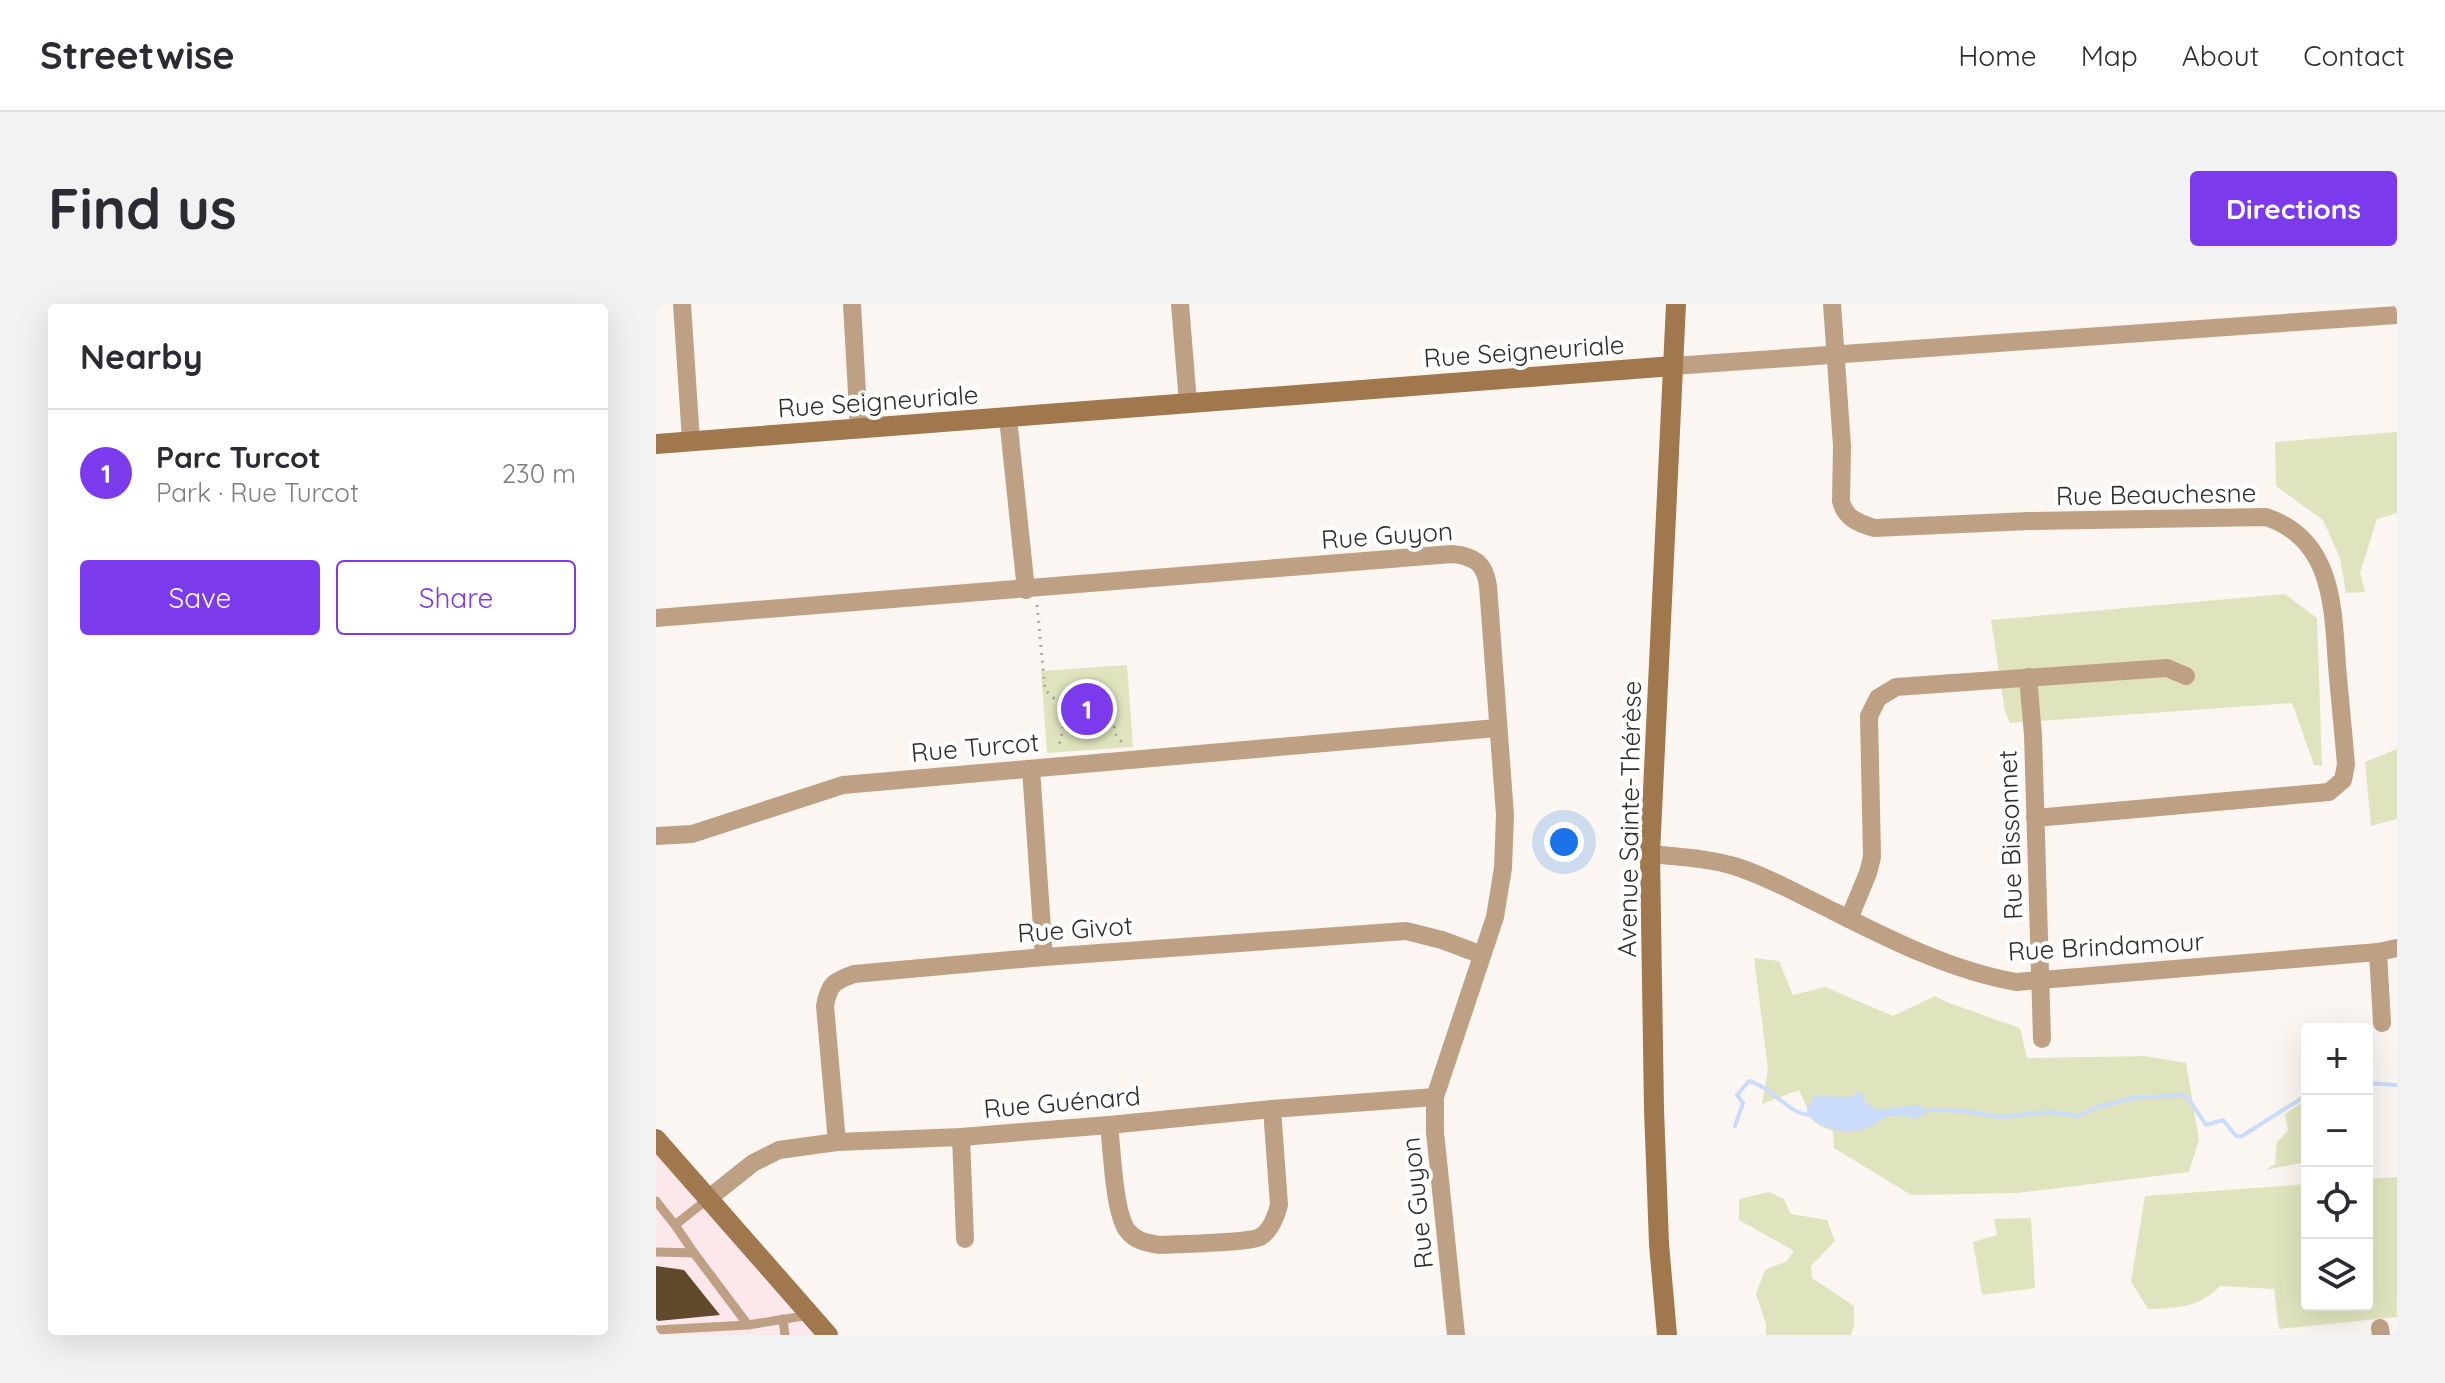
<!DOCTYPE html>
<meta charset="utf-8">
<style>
:root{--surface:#fff;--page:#f2f2f3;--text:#2b2b33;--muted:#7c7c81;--line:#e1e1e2;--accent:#7c3aed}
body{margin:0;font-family:Quicksand,sans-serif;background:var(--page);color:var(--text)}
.controls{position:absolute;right:24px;bottom:24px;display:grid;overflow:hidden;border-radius:8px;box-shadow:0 8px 32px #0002}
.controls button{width:72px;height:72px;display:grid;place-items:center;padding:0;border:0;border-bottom:2px solid var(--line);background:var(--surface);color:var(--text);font:40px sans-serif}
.you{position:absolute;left:908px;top:538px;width:28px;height:28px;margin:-20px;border:6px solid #fff;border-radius:50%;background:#1a73e8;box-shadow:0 0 0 12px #1a73e833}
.badge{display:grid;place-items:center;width:52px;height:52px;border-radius:50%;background:var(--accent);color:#fff;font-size:26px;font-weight:700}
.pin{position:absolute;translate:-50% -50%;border:4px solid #fff;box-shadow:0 2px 8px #0006}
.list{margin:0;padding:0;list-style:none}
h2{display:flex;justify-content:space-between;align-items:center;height:104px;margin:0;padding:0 32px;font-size:34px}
h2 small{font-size:26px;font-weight:400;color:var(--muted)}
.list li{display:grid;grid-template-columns:52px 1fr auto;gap:24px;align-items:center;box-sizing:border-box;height:128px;padding:0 32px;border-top:2px solid var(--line)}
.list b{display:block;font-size:30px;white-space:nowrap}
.list p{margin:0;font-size:26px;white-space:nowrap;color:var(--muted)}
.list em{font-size:26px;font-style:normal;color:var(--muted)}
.actions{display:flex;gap:16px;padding:24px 32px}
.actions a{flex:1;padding:18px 0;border:2px solid var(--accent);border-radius:8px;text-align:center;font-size:28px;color:var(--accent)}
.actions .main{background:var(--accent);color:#fff}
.icon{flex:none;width:44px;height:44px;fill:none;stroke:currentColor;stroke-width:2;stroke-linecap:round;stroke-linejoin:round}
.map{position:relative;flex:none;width:1741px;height:1031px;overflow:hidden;border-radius:8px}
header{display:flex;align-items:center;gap:48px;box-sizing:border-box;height:112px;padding:0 40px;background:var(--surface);border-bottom:2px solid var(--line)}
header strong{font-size:38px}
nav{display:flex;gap:44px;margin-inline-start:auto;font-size:28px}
.intro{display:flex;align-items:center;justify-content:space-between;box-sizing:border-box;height:192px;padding:0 48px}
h1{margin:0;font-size:56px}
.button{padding:20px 36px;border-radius:8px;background:var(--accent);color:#fff;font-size:28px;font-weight:700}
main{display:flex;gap:48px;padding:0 48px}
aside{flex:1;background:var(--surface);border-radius:8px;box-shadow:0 8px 32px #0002}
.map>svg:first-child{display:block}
</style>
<header>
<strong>Streetwise</strong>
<nav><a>Home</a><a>Map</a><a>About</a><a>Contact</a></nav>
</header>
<div class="intro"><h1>Find us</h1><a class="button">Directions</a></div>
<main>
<aside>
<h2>Nearby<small></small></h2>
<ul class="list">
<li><span class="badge">1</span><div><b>Parc Turcot</b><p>Park · Rue Turcot</p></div><em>230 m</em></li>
</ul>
<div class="actions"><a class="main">Save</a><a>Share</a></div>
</aside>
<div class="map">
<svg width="1741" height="1031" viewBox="0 0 1741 1031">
<rect width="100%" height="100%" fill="#fbf6f1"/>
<polygon fill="#fce7ea" points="0,835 172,1031 0,1031"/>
<g fill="#e0e4be">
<polygon points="1741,128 1741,209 1721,215 1704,269 1709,288 1690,289 1684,254 1667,216 1620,182 1619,138"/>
<polygon points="1629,290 1661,314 1666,462 1658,461 1636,399 1354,419 1349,407 1335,316"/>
<polygon points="471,361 477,443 391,449 385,367"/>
<polygon points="1741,445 1741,515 1715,522 1709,458"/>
<polygon points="1098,654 1123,657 1137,691 1169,683 1237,712 1279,692 1293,699 1364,724 1371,754 1489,752 1530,759 1543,836 1533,868 1361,889 1255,891 1178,844 1177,827 1164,822 1151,811 1151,804 1143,786 1106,800 1112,766"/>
<polygon points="1651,795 1648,838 1650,858 1609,866 1619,860 1621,838 1632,827 1629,810"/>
<path d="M1741 873V1013L1623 1025 1618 985 1564 982C1543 1004 1520 1004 1492 1005L1475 978 1489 892 1651 880V1001H1711V875Z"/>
<polygon points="1113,888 1128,895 1135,910 1171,916 1179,937 1155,962 1156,974 1198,1002 1198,1022 1195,1031 1110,1031 1110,1020 1100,990 1109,966 1131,957 1138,947 1083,916 1083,895"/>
<polygon points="1375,914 1379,984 1326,991 1317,938 1341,931 1338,915"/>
</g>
<path fill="#cadcf9" d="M1202 787 1208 792 1209 798 1221 806 1261 801 1274 806 1260 815C1250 812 1238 810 1228 814 1224 816 1221 820 1217 822 1192 832 1170 828 1151 811V804L1158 792 1196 793Z"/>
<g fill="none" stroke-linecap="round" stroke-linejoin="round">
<g stroke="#cadcf9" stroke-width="4">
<polyline points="1711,779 1741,781"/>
<polyline points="1274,806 1308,807 1343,813 1394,808 1422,812 1439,804 1477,794 1525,791 1532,794 1550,821 1567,816 1580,832 1586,832 1651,791"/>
<path d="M1079 822 1087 799 1081 791 1093 777C1117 784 1130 807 1151 811"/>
</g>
</g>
<polygon fill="#61492c" points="0,962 28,966 64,1011 2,1017 0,1015"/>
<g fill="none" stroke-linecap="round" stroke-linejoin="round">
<g stroke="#aba7a3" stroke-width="3" stroke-dasharray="2 6" stroke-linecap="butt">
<polyline points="381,301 389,386 401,397 413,401 402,445"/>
<polyline points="413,401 423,401"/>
<polyline points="458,422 460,431 468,441"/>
</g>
<g stroke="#bea185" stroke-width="9">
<polyline points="0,897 19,921 53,894"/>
<polyline points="0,948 38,949 19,921"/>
<polyline points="38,949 92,1021 154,1011"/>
<polyline points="127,1015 129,1031"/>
<polyline points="0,1026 92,1021"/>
</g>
<g stroke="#bea185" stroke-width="18">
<polyline points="26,0 35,137"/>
<polyline points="196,0 203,125"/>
<polyline points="524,0 532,99"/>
<path d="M1176 0 1186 142 1185 197C1189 214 1202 219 1218 224L1373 217 1610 213C1677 235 1677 303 1681 362 1684 395 1687 428 1690 460L1687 476 1673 488 1379 514"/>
<polyline points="1017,62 1741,11"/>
<polyline points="352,114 370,286"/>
<path d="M0 314 796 250C818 252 829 259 832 282L849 511 847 564 839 613 779 793V828L800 1031"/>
<polyline points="1372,373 1377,431 1386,735"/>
<polyline points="375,465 388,653"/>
<polyline points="0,532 36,530 187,481 841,424"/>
<path d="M994 550C1022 553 1051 554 1078 562 1110 572 1138 588 1167 602 1229 633 1292 666 1360 678L1722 648 1741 644"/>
<polyline points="1193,615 1212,569 1216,553 1213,412 1222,394 1240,383 1511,364 1530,372"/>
<polyline points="1722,648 1726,719"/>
<path d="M453 821C456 846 458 908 471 926 479 937 491 939 504 941 522 940 592 939 604 933 615 927 620 912 623 901L616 805"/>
<polyline points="305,833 309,935"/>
<path d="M181 838 169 702C173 680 178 677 198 670L388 653 750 627 786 636 826 651"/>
<polyline points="53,894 97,859 123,846 181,838 305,833 453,821 616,805 779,793"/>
<polyline points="1724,1024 1725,1031"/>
</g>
<g stroke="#a1774d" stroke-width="20">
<polyline points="0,140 1017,62"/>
<polyline points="0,835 172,1031"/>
<polyline points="1011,1031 1003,940 998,805 994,550 1020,0"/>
</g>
</g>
<g text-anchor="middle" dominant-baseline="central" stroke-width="8" stroke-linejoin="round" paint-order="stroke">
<g font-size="26" fill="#2e2c2b" stroke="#fff">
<text transform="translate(868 47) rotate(-4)">Rue Seigneuriale</text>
<text transform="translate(222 97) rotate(-4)">Rue Seigneuriale</text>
<text transform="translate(1500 190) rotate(-1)">Rue Beauchesne</text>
<text transform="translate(731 231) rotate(-4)">Rue Guyon</text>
<text transform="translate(319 443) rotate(-5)">Rue Turcot</text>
<text transform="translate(973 515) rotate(-89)">Avenue Sainte-Thérèse</text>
<text transform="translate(1354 531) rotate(-92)">Rue Bissonnet</text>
<text transform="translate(419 625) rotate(-4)">Rue Givot</text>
<text transform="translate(1450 642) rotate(-3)">Rue Brindamour</text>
<text transform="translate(406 798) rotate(-5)">Rue Guénard</text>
<text transform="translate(761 899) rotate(-96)">Rue Guyon</text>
</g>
</g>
</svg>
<div class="controls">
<button>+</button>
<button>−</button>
<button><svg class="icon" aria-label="locate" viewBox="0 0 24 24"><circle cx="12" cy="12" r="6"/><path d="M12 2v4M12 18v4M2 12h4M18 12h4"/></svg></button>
<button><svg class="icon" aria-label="layers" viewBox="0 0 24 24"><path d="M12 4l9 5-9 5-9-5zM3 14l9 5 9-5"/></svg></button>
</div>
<div class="you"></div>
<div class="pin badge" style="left:431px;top:405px">1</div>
</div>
</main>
